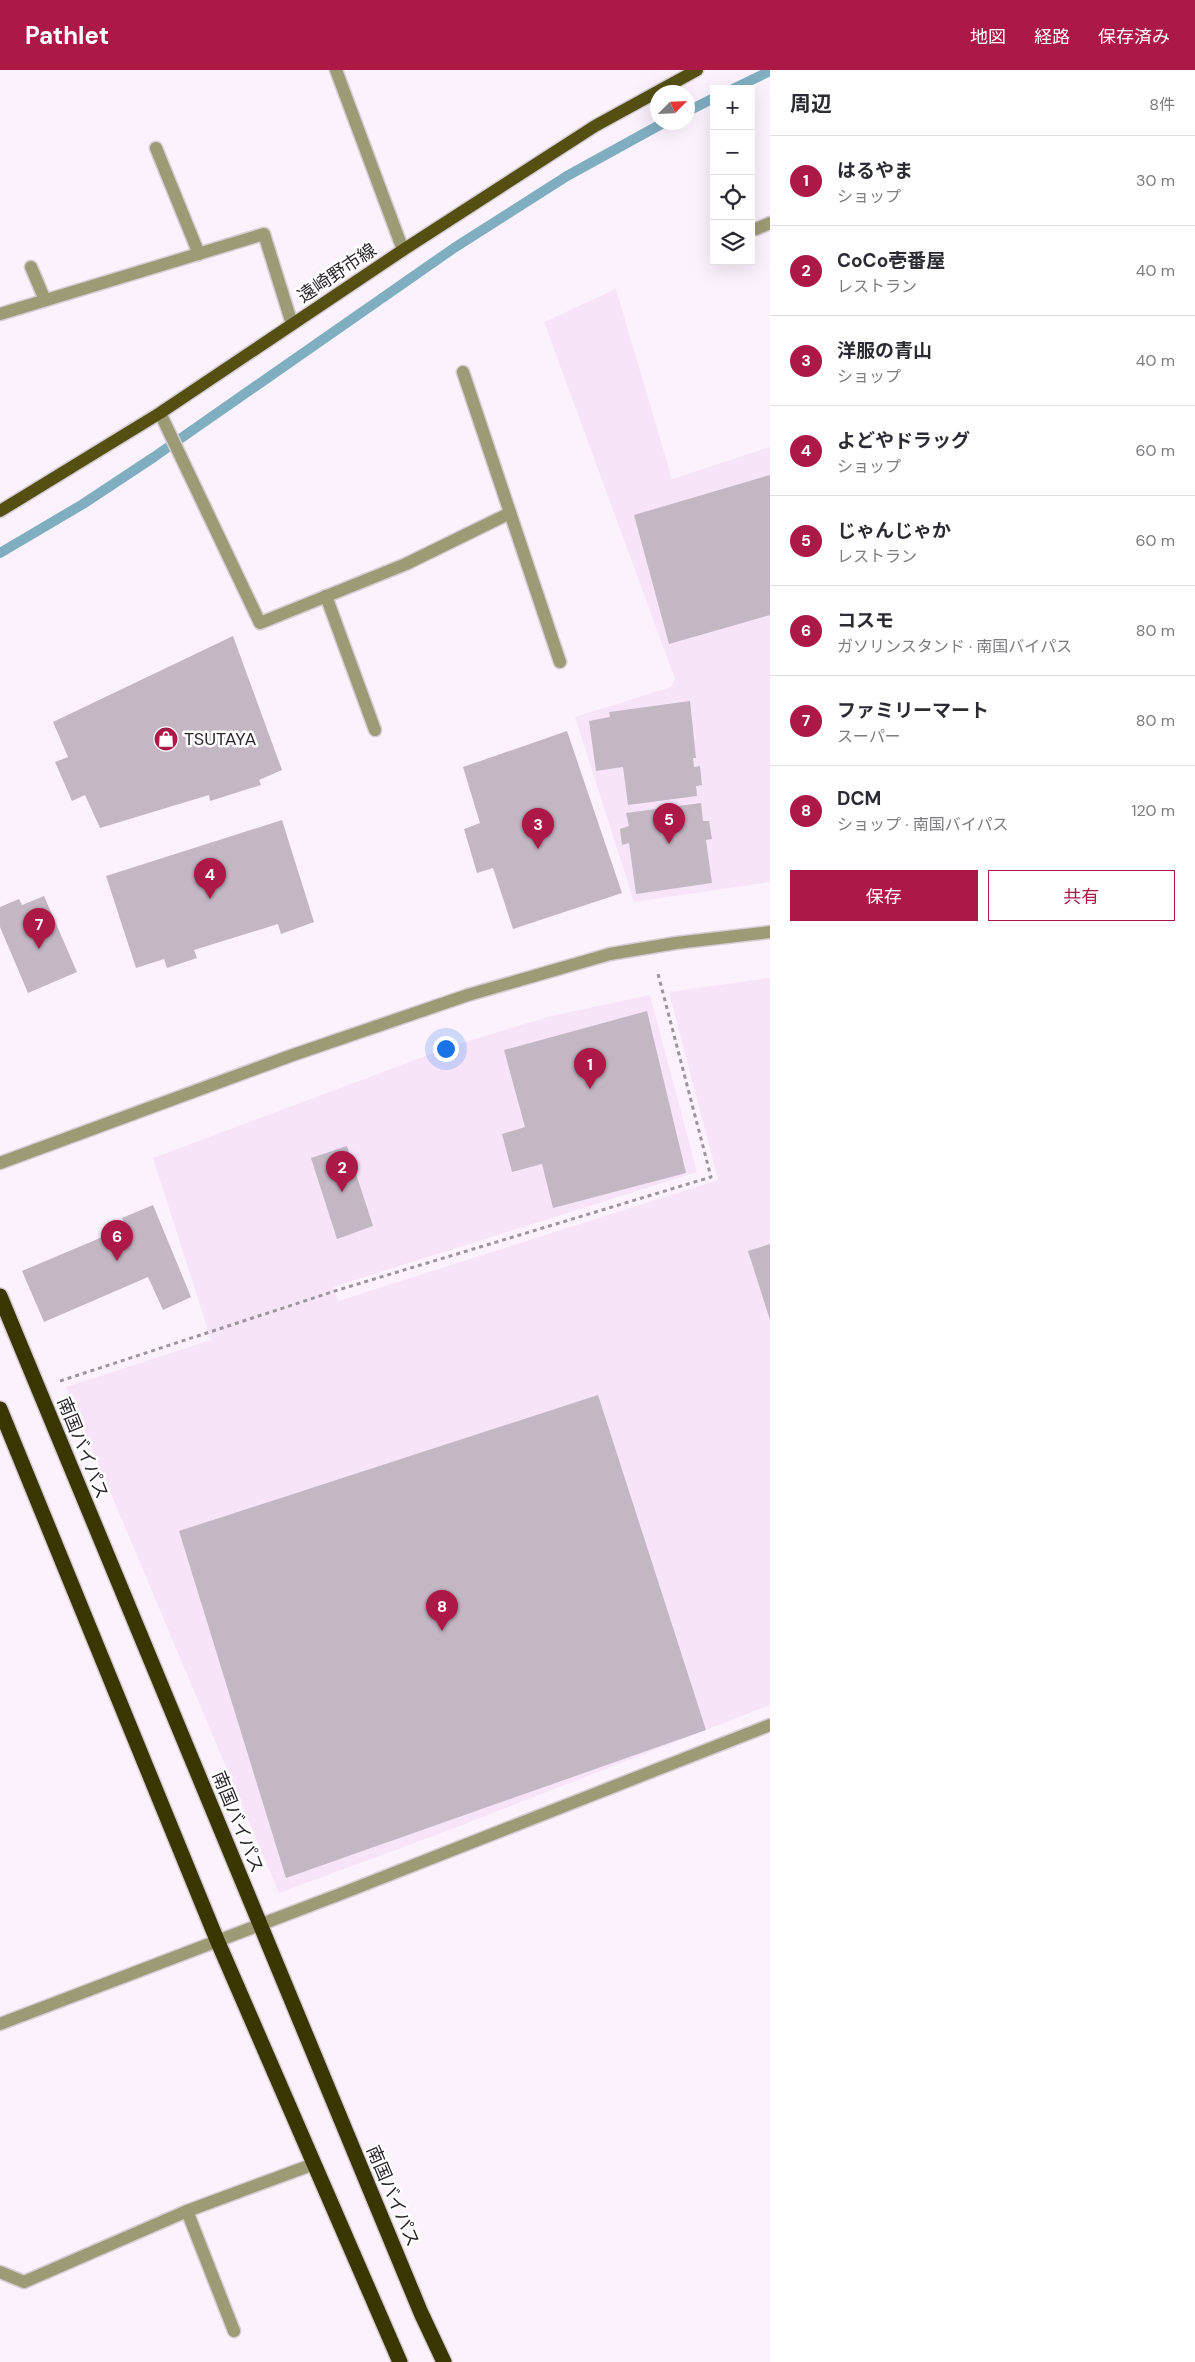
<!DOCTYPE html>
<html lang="ja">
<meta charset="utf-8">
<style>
:root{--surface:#fff;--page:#f2f2f3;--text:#2b2b33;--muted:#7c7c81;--line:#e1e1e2;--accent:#ad1946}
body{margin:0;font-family:"DM Sans","Noto Sans JP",sans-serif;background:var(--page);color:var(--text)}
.controls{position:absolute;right:15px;top:15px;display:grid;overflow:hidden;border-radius:0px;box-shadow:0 5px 20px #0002}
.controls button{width:45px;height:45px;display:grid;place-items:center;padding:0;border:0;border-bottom:1px solid var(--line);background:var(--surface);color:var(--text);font:25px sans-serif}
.compass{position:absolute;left:650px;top:15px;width:45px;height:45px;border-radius:50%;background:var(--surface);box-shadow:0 5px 20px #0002;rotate:66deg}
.you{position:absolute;left:445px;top:978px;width:18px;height:18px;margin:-12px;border:4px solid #fff;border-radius:50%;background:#1a73e8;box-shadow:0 0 0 8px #1a73e833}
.badge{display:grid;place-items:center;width:32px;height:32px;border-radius:50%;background:var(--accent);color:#fff;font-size:16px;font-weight:700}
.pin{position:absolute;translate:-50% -41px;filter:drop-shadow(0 1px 2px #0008)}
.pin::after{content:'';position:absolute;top:26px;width:18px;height:15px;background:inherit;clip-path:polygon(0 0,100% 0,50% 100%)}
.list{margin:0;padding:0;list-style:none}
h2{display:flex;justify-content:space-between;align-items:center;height:65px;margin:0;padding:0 20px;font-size:21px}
h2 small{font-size:16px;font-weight:400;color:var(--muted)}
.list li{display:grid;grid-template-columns:32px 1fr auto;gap:15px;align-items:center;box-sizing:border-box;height:90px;padding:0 20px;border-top:1px solid var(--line)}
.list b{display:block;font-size:19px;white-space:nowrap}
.list p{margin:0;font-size:16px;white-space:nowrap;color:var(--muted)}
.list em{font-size:16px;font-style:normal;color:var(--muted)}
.actions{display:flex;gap:10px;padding:15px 20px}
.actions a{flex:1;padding:11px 0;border:1px solid var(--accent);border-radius:0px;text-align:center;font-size:18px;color:var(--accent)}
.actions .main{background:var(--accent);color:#fff}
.icon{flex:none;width:28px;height:28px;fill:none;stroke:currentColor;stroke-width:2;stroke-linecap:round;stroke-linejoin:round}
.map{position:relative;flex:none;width:770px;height:2292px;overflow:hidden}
header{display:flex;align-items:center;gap:30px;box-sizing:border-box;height:70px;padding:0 25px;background:var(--accent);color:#fff}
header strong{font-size:24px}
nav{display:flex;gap:28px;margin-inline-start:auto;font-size:18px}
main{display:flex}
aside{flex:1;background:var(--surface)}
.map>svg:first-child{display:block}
</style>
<header>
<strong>Pathlet</strong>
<nav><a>地図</a><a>経路</a><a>保存済み</a></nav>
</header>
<main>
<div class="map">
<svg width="770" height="2292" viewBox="0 0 770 2292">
<rect width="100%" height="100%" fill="#fcf2fd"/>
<g fill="#f7e4f9">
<polygon points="616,219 672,409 770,377 770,812 634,832 575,647 671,617 675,609 544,252"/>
<polygon points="770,908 770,1635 444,1762 279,1823 66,1317 211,1270 153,1088 455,975 551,946 650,925 697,1102 333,1217 338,1231 718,1110 669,922"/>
</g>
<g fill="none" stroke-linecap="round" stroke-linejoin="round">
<g stroke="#7faec1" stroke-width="10">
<polyline points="733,19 770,1"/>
<polyline points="688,41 714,28"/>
<polyline points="0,483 83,434 154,387 454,178 567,106 665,52"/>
</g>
</g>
<g fill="#c3b7c4">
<polygon points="770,405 770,545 669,574 634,445"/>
<polygon points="233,566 282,700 259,710 261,715 210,731 209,725 100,758 85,725 72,731 55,692 68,687 53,652"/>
<polygon points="690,631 696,688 693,688 694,697 700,696 702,715 696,716 697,726 628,735 623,697 596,701 589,651 610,647 609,642"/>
<polygon points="567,661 622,823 513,859 493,798 477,803 464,759 480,753 463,697"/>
<polygon points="701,733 703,751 709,751 712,769 706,770 712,813 636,824 629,773 622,775 620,759 629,756 626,743"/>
<polygon points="282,750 314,852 281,864 278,854 194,880 197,888 167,898 164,889 136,898 106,806"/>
<polygon points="44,826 77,902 28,923 0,857 0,837 19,829 22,835"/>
<polygon points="647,941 686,1103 553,1138 542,1094 512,1102 502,1064 525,1057 504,980"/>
<polygon points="347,1076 373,1156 337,1169 311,1088"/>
<polygon points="153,1135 191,1227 163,1240 148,1207 44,1252 22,1201 126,1157 122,1148"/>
<polygon points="770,1174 770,1250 748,1181"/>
<polygon points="598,1325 706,1660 286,1808 179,1461"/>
</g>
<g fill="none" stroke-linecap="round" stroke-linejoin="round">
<defs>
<g id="minor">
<polyline points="336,0 403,180"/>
<polyline points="156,78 199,184"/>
<polyline points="756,159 770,153"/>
<polyline points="31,197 45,230"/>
<polyline points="0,244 264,164 292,254"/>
<polyline points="463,302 560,592"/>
<polyline points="160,343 260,553 406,494 510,443"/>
<polyline points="326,526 375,660"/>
<polyline points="0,1093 290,986 468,925 610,884 676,873 770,862"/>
<polyline points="0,1954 343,1823 770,1655"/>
<polyline points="187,2141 234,2261"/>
<polyline points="0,2202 24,2212 187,2141 314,2094"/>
</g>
<polyline id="major" points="0,441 160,343 403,180 595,56 697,0"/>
<g id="highway">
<polyline points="0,1226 421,2243 444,2292"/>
<polyline points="0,1339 217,1870 400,2292"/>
</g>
</defs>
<use href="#minor" stroke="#d6cdd7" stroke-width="15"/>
<use href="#major" stroke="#d6cdd7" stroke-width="15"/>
<use href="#highway" stroke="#d6cdd7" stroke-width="18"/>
<polyline stroke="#9c959d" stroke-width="3" stroke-dasharray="4 4" stroke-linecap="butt" points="60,1311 338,1220 711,1107 657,900"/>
<use href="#minor" stroke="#9d9b75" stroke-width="12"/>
<use href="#major" stroke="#555012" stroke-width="12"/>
<use href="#highway" stroke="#3a3600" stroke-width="15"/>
</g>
<defs>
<symbol id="shop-disc" viewBox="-11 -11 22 22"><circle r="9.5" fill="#ad1946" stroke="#fff"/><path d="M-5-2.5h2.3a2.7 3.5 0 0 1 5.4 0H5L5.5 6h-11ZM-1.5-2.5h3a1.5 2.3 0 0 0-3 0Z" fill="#fff"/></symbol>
</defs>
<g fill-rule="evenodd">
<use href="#shop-disc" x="152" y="655" width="28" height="28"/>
</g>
<g text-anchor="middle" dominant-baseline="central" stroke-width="5" stroke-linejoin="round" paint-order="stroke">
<g font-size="18" fill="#2a262b" stroke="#fff">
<text transform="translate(337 203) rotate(-34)">遠崎野市線</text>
<text transform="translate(83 1378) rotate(68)">南国バイパス</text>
<text transform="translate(238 1752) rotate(68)">南国バイパス</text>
<text transform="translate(393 2126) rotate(67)">南国バイパス</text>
</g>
<g font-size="18" fill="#2a262b" stroke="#fff" text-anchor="start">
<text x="184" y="669">TSUTAYA</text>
</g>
</g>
</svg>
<div class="controls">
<button>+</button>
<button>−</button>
<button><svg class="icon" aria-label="locate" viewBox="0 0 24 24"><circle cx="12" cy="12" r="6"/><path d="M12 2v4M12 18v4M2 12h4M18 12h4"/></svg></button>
<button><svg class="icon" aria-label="layers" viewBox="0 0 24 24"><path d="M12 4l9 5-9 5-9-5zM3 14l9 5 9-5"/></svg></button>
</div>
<svg class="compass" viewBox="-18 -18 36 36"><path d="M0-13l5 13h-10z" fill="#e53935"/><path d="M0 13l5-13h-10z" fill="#7c7c81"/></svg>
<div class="you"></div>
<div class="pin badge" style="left:590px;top:1019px">1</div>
<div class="pin badge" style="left:342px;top:1122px">2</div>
<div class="pin badge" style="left:538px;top:779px">3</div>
<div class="pin badge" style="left:210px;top:829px">4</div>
<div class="pin badge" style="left:669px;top:774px">5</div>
<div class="pin badge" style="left:117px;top:1191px">6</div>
<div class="pin badge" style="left:39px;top:879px">7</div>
<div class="pin badge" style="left:442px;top:1561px">8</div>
</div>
<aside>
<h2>周辺<small>8件</small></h2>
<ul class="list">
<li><span class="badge">1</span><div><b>はるやま</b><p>ショップ</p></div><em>30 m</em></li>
<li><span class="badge">2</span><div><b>CoCo壱番屋</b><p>レストラン</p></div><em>40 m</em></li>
<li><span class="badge">3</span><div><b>洋服の青山</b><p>ショップ</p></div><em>40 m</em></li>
<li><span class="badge">4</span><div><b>よどやドラッグ</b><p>ショップ</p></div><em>60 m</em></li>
<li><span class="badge">5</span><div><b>じゃんじゃか</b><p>レストラン</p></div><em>60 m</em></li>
<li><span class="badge">6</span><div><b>コスモ</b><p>ガソリンスタンド · 南国バイパス</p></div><em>80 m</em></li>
<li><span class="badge">7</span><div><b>ファミリーマート</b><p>スーパー</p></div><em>80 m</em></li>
<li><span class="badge">8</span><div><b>DCM</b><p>ショップ · 南国バイパス</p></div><em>120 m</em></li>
</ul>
<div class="actions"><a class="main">保存</a><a>共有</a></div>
</aside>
</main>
